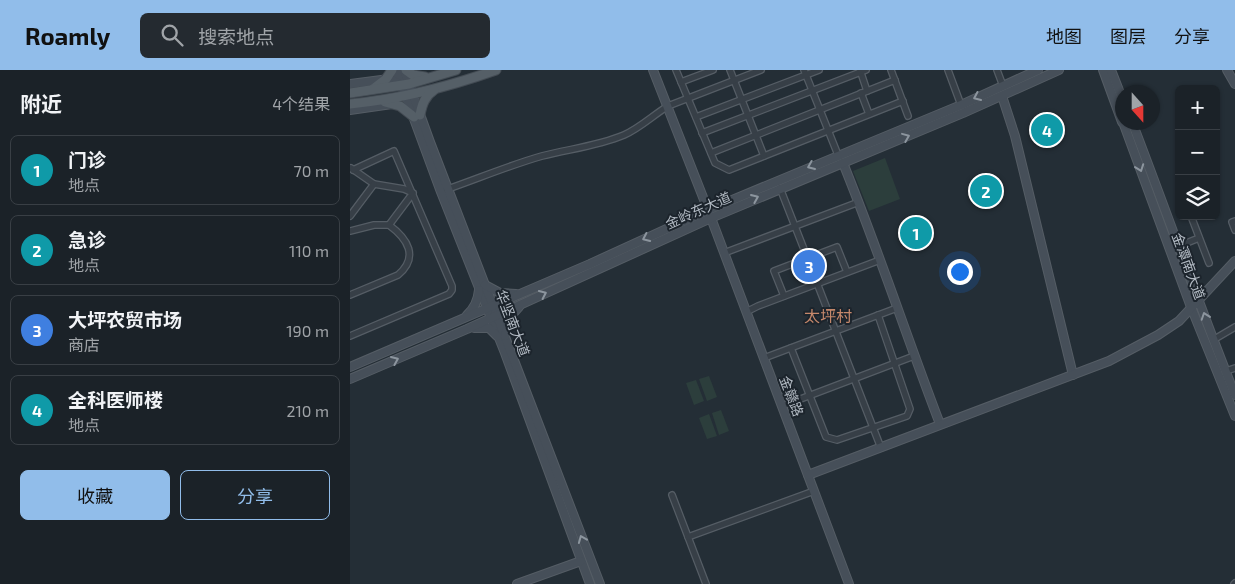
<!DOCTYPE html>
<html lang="zh">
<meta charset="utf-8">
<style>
:root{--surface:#1b2228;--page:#242a30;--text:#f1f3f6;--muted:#a0a4a8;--line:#393f45;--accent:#91bdea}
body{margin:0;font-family:"Exo 2","Noto Sans SC",sans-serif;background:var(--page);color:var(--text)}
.controls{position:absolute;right:15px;top:15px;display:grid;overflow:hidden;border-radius:8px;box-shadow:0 1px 4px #0004}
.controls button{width:45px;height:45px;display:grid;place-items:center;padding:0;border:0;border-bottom:1px solid var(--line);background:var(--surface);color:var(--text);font:25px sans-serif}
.compass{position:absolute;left:765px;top:15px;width:45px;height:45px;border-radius:50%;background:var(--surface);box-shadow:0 1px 4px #0004;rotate:159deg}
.you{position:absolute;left:609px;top:201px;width:18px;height:18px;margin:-12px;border:4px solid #fff;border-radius:50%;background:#1a73e8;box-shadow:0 0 0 8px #1a73e833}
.badge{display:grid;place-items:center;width:32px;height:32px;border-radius:50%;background:var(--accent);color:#fff;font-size:16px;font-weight:700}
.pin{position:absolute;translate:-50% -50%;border:2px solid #fff;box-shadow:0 1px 5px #0006}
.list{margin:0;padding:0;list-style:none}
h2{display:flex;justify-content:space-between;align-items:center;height:65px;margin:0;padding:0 20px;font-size:21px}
h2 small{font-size:16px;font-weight:400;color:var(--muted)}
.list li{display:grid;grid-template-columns:32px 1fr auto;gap:15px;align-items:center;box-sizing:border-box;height:70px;margin:0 10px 10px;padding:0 10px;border:1px solid var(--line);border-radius:8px}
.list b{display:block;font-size:19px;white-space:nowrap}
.list p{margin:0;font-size:16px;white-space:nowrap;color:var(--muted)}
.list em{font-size:16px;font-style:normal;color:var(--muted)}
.actions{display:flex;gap:10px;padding:15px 20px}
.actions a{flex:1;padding:11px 0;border:1px solid var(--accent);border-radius:8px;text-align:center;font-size:18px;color:var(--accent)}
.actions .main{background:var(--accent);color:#111}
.icon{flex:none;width:28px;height:28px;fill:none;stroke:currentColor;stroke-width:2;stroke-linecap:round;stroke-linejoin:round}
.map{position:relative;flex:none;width:885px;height:514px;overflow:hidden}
header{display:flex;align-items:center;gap:30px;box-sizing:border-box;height:70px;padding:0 25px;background:var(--accent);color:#111}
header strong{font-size:24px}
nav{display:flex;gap:28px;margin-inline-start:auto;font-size:18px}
.search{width:350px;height:45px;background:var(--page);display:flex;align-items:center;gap:12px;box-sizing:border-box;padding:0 18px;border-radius:8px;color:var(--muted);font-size:19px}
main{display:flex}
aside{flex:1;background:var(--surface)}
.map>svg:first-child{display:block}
</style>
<header>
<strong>Roamly</strong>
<div class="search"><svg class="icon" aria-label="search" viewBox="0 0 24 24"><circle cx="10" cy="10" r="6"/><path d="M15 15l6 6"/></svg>搜索地点</div>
<nav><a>地图</a><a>图层</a><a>分享</a></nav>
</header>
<main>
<aside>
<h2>附近<small>4个结果</small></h2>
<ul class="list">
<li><span class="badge" style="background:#0f9aa8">1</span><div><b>门诊</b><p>地点</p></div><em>70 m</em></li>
<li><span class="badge" style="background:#0f9aa8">2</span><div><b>急诊</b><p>地点</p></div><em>110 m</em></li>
<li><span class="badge" style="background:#3f7fe0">3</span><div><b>大坪农贸市场</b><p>商店</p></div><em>190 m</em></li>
<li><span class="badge" style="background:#0f9aa8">4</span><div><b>全科医师楼</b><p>地点</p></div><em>210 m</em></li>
</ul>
<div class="actions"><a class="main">收藏</a><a>分享</a></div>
</aside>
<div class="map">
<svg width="885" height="514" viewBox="0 0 885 514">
<rect width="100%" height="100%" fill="#242e36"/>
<g fill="#2c3e3c">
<polygon points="535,88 550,129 519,141 503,101"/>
<polygon points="359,306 367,327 357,331 349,309"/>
<polygon points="346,310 354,331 344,335 336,313"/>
<polygon points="371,340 379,361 369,365 362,343"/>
<polygon points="359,344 367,366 357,369 349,348"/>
</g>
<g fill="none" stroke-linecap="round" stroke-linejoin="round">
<defs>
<g id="street">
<polyline points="326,0 365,93 379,100 553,31"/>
<polyline points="380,0 414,86"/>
<polyline points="454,0 488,85"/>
<polyline points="510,0 517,21"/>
<polyline points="541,0 558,46"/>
<polyline points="598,0 611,35"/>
<polyline points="647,0 653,16"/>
<polyline points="331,12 363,0"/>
<polyline points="511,23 519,44"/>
<polyline points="346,47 469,0"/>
<polyline points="352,63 516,0"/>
<polyline points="361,83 545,10"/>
<polyline points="1,98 24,114 54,119 63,123 39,155"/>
<polyline points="430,118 457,187"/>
<path d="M95 120C127 109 160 95 192 86 219 79 248 76 274 65 290 58 302 46 318 36L411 0"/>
<polyline points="0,146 24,114"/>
<polyline points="841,146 859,193"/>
<polyline points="885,151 882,152 885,160"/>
<path d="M0 161 24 155H39C58 169 69 187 48 205L0 225"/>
<polyline points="829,176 849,168"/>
<polyline points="374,183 509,132"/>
<polyline points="467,213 531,378"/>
<polyline points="434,226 424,201 487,177 497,202"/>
<polyline points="396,242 408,236 530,190"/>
<polyline points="0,266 99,224 102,220 102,216 44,81 3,100"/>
<polyline points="863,270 885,257"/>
<polyline points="441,278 476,367 487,370 557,346 560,339 528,245"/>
<polyline points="414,288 547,238"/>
<polyline points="876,301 885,298"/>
<polyline points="432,336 564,286"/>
<polyline points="322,425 356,514"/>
<polyline points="338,467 464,421"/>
<polyline points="884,514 885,513"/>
</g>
<g id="secondary">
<polyline points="46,0 91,122 155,283 240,514"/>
<polyline points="54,0 80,72 250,514"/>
<polyline points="303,0 358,140"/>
<polyline points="753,0 772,52"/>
<polyline points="761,0 772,28"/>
<polyline points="877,0 885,14"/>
<polyline points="0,14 39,9 52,15"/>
<polyline points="652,26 665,66 723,305"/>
<polyline points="0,40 42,34"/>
<polyline points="773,52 841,237 885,346"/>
<path d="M782 52C817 143 849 235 885 325"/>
<path d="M493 93C528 179 557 268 590 354"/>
<polyline points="361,148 499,514"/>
<polyline points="135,215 150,223 166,224"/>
<path d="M117 245C125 238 128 230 129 220"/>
<polyline points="124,258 139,258 147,266"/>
<polyline points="155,266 160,247 169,237"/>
<polyline points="0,297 240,194 358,140 611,35 688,0"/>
<polyline points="0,309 117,259 361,148 613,43 709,0"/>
<polyline points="458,405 759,291 808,265 829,251 885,191"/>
<polyline points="167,514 231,491"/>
</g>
<g id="primary">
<polyline points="56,0 63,5 75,7"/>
<polyline points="23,19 36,9 42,0"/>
<polyline points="0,23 59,14 106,0"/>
<polyline points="35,32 50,36 64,47"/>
<path d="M0 34C50 29 98 17 146 0"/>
<path d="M70 45C72 34 75 26 84 20"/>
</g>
</defs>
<use href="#street" stroke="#555d65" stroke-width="8"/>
<use href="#secondary" stroke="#555d65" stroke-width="10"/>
<use href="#primary" stroke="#434b53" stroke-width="11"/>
<use href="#street" stroke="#373f47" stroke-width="5.5"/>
<use href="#secondary" stroke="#464f59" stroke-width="8"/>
<use href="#primary" stroke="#555f67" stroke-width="9"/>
</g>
<defs><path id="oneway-chevron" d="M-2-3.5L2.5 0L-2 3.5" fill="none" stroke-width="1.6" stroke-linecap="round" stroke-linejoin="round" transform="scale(1.25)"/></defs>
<g stroke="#8c959e">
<use href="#oneway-chevron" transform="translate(627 27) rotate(156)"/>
<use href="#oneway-chevron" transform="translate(556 67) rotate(-22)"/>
<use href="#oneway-chevron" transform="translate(461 96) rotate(157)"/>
<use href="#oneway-chevron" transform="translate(790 98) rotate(70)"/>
<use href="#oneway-chevron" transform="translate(405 128) rotate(-23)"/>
<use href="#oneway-chevron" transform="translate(296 168) rotate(155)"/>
<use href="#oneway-chevron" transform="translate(193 224) rotate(-25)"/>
<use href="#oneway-chevron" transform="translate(855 246) rotate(-109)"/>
<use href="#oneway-chevron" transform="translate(45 290) rotate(-23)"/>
<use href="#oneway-chevron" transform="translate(232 469) rotate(-112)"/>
</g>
<g text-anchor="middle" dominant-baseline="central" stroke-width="4" stroke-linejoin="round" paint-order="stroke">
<g font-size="14" fill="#b2bac3" stroke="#1c242c">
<text transform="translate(348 140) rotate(-24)">金岭东大道</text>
<text transform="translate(839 196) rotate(70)">金潭南大道</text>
<text transform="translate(163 253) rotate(69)">华坚南大道</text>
<text transform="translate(442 326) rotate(69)">金赣路</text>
</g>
<g font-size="16" fill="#c5886b" stroke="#1c242c">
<text x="478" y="245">太坪村</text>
</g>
</g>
</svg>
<div class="controls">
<button>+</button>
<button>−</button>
<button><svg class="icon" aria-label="layers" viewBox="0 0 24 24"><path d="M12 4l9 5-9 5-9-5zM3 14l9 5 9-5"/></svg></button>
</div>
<svg class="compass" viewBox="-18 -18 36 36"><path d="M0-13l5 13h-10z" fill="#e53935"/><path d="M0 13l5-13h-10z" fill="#a0a4a8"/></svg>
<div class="you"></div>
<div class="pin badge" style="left:566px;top:163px;background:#0f9aa8">1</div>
<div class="pin badge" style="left:636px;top:121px;background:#0f9aa8">2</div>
<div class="pin badge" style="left:459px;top:196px;background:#3f7fe0">3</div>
<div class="pin badge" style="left:697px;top:60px;background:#0f9aa8">4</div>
</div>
</main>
